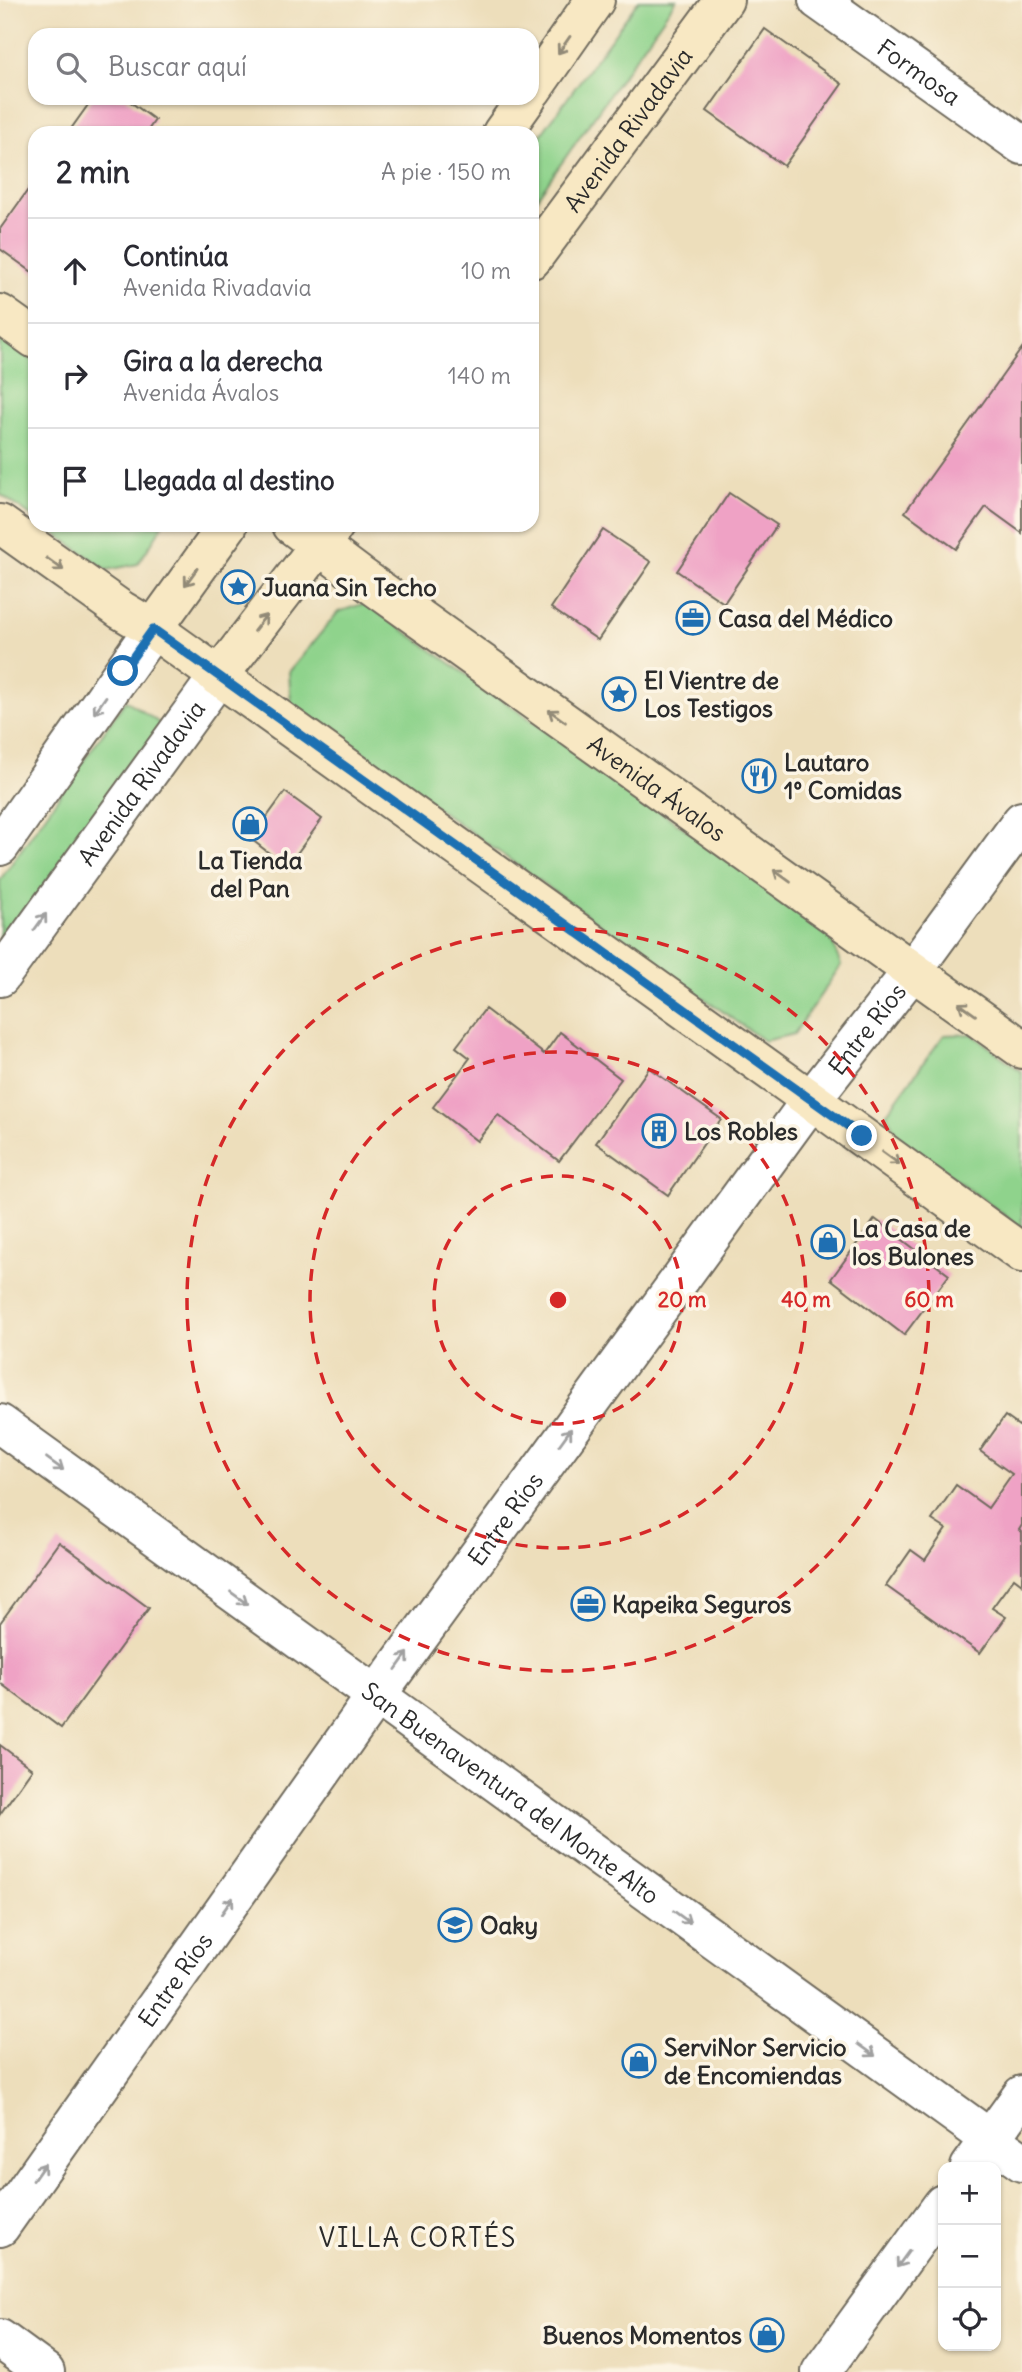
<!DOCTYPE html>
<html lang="es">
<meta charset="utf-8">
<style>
:root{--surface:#fff;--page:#f2f2f3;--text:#2b2b33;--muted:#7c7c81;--line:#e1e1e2}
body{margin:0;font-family:Delius,sans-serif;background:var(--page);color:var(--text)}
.controls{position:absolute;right:21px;bottom:21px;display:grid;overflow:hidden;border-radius:14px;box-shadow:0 2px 5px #0004}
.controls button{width:63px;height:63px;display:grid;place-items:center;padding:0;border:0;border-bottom:2px solid var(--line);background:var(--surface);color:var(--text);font:35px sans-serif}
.stop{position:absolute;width:21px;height:21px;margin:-16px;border:5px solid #1f6fb2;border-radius:50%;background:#fff}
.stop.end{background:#1f6fb2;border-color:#fff;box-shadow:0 2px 7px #0008}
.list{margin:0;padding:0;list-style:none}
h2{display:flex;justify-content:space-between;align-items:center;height:91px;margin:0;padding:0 28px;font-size:30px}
h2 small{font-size:23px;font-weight:400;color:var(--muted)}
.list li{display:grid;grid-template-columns:46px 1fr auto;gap:21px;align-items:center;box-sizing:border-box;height:105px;padding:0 28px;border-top:2px solid var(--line)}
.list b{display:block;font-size:26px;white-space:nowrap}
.list p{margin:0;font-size:23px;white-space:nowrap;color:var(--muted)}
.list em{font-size:23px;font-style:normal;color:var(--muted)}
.icon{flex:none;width:38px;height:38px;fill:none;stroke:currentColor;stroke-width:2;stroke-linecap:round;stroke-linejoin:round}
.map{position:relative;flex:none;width:1022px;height:2372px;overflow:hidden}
.search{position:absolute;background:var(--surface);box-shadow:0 2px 5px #0004;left:28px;top:28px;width:511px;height:77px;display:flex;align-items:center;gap:18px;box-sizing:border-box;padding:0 24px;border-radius:21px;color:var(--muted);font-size:26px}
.panel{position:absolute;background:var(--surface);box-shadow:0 2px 5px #0004;left:28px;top:126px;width:511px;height:406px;border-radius:21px}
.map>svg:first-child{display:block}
</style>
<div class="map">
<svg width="1022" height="2372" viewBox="0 0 1022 2372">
<rect width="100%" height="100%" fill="#fcf5e5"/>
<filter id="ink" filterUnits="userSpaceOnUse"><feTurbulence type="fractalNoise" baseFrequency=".0143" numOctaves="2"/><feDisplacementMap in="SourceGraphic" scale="14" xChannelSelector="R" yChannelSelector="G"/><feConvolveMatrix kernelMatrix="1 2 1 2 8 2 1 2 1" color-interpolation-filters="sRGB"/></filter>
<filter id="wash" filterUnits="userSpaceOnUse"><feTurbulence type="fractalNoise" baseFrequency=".00686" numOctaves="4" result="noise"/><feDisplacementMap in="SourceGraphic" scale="28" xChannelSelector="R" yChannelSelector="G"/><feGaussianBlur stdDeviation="1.57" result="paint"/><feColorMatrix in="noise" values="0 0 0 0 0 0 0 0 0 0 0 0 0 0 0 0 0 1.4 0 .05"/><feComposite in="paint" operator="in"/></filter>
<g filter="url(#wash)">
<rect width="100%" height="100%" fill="#eddebb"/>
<g fill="#8fd38c" stroke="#5d7f5c" stroke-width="2">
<polygon points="639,0 676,0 532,205 532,147"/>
<polygon points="0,337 35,362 35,519 0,494"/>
<polygon points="43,525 163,525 138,564 107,570"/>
<polygon points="365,603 827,929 841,965 794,1034 764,1041 291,704 289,672 338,612"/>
<polygon points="126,700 162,725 0,947 0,880"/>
<polygon points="972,1034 1022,1072 1022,1228 899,1138 886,1114 944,1035"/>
</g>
<g id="blocks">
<g fill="#efa2c5">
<polygon points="765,29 842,84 784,166 707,111"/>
<polygon points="93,98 125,98 155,120 146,133 68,133"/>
<polygon points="35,180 35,274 0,249 0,229"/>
<polygon points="1022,348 1022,533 986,507 956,549 905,512"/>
<polygon points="729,493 777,525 724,603 677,571"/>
<polygon points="603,530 651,562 598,640 551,608"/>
<polygon points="285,792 322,819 287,867 251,839"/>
<polygon points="485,1009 544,1054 560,1032 621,1079 559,1161 498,1115 477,1141 433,1107 470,1058 456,1047"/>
<polygon points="649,1068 721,1119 668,1195 596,1143"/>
<polygon points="875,1219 949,1275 904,1335 831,1279"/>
<polygon points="1005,1416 1019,1426 1022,1422 1022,1525 1019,1530 1022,1532 1022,1584 1014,1578 992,1608 1006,1617 980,1653 886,1586 911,1550 925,1560 946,1529 932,1520 956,1485 988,1508 1012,1474 980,1451"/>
<polygon points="59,1542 149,1608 61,1728 0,1683 0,1623"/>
<polygon points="0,1745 32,1769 0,1814"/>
</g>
</g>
</g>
<g filter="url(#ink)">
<use href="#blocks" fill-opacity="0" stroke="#6f6a5d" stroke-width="2"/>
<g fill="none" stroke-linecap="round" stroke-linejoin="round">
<defs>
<g id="minor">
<path id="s1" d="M818 0 1022 145"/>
<path id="s2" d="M0 1424 1022 2162"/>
<polyline points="970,2167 1022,2095"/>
<path id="s3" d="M0 2227 375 1697 811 1100 913 970 1022 821"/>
<polyline points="0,2339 45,2372"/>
<polyline points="821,2372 943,2204"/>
</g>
<g id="tertiary">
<polyline points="0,846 153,629"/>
<path id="s4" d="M0 977 218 677"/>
</g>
<g id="secondary">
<polyline points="532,90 595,0"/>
<polyline points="502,133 527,98"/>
<path id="s5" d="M532 259 724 0"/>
<polyline points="0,314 35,339"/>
<polyline points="0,524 121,610 153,629 811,1100 1022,1253"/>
<path id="s6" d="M292 525 360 576 1022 1049"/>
<polyline points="153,629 228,525"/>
<polyline points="218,677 334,526"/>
</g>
</defs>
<use href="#minor" stroke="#6f6a5d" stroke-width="42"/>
<use href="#tertiary" stroke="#6f6a5d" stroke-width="42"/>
<use href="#secondary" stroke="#6f6a5d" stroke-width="42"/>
<use href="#minor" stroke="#fff" stroke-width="38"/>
<use href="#tertiary" stroke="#fff" stroke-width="38"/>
<use href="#secondary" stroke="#f8e8c3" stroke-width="38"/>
</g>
<defs><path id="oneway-shaft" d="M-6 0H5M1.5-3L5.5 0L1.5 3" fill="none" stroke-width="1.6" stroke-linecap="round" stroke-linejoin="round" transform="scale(1.75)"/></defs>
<g stroke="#928a77">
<use href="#oneway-shaft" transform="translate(564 45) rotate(125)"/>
<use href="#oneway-shaft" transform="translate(55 564) rotate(36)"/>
<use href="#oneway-shaft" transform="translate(191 577) rotate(126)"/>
<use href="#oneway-shaft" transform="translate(260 623) rotate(-52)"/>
<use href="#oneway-shaft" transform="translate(557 716) rotate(-144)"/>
<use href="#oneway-shaft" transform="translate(782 876) rotate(-144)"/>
<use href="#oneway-shaft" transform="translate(967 1009) rotate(-144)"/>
<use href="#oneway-shaft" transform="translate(891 1158) rotate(36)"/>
</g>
<g stroke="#a0a0a0">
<use href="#oneway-shaft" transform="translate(100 705) rotate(125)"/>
<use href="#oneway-shaft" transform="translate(40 922) rotate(-54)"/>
<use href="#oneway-shaft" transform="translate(565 1437) rotate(-54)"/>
<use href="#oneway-shaft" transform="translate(55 1464) rotate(36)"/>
<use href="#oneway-shaft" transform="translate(239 1598) rotate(36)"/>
<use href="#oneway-shaft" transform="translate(402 1661) rotate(-54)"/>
<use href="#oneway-shaft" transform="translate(227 1906) rotate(-55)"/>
<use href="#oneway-shaft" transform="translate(682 1917) rotate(36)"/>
<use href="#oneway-shaft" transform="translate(867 2050) rotate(36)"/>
<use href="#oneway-shaft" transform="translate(39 2172) rotate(-55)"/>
<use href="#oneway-shaft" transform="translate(903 2259) rotate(126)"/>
</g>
</g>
<g fill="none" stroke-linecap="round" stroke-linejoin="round" filter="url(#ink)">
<polyline stroke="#1f6fb2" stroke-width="9" points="123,671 153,629 862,1136"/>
</g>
<g fill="none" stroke="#d62828" stroke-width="3.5" stroke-dasharray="12 9">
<circle cx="558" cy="1300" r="124"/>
<circle cx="558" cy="1300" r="248"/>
<circle cx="558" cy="1300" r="371"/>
</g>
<defs>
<symbol id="sight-ring" viewBox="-11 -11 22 22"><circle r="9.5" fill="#fcf5e5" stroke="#1f6fb2" stroke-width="1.5"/><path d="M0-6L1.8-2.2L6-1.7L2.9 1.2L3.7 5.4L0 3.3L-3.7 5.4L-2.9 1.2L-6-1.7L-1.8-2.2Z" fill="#1f6fb2"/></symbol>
<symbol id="office-ring" viewBox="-11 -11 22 22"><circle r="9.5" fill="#fcf5e5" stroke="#1f6fb2" stroke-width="1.5"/><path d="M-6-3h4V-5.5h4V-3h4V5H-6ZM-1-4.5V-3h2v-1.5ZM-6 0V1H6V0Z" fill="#1f6fb2"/></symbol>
<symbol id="restaurant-ring" viewBox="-11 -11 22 22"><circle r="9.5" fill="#fcf5e5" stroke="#1f6fb2" stroke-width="1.5"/><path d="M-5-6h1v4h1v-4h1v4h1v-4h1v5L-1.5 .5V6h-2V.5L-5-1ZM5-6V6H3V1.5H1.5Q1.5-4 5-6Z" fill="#1f6fb2"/></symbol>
<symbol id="shop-ring" viewBox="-11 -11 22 22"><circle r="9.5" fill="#fcf5e5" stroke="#1f6fb2" stroke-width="1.5"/><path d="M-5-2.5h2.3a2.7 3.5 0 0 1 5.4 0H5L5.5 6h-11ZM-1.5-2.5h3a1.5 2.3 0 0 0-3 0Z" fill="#1f6fb2"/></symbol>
<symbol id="building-ring" viewBox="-11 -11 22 22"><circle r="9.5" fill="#fcf5e5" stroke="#1f6fb2" stroke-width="1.5"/><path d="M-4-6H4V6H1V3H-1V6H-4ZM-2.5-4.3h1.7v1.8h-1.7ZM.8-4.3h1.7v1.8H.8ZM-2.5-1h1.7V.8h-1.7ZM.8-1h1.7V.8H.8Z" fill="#1f6fb2"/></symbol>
<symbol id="school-ring" viewBox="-11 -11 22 22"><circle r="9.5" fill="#fcf5e5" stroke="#1f6fb2" stroke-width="1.5"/><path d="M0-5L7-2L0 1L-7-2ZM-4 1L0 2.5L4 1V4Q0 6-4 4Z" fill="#1f6fb2"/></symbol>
</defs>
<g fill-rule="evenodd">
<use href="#sight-ring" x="219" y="568" width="38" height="38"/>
<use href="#office-ring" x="674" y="599" width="38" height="38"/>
<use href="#sight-ring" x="600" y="675" width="38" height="38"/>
<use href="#restaurant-ring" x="740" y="757" width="38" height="38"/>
<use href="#shop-ring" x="231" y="805" width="38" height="38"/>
<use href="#building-ring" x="640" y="1112" width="38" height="38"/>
<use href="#shop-ring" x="809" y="1223" width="38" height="38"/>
<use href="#office-ring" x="569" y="1585" width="38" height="38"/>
<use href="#school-ring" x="436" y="1906" width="38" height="38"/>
<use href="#shop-ring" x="620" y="2042" width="38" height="38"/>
<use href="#shop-ring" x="748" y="2316" width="38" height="38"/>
</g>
<g text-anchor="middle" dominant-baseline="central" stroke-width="7" stroke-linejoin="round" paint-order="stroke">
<g font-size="24" fill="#2b2b2b" stroke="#fcf5e5">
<text stroke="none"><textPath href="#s1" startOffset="124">Formosa</textPath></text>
<text stroke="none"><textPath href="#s5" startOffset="161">Avenida Rivadavia</textPath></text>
<text stroke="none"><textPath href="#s4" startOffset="240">Avenida Rivadavia</textPath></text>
<text stroke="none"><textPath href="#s6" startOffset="450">Avenida Ávalos</textPath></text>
<text stroke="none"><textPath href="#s3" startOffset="1479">Entre Ríos</textPath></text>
<text stroke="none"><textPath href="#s3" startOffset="870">Entre Ríos</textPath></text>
<text stroke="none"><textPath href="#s2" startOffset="630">San Buenaventura del Monte Alto</textPath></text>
<text stroke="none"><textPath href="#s3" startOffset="303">Entre Ríos</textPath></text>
</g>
<g font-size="24" font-weight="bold" fill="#2b2b2b" stroke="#fcf5e5" text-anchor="start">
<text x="262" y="587">Juana Sin Techo</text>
<text x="718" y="618">Casa del Médico</text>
<text x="644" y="680">El Vientre de<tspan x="644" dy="28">Los Testigos</tspan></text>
<text x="784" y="762">Lautaro<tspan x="784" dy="28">1º Comidas</tspan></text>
<text x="250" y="860" text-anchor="middle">La Tienda<tspan x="250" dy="28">del Pan</tspan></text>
<text x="684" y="1131">Los Robles</text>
<text x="852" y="1228">La Casa de<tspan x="852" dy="28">los Bulones</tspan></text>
<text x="612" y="1604">Kapeika Seguros</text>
<text x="480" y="1925">Oaky</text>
<text x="664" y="2047">ServiNor Servicio<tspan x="664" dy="28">de Encomiendas</tspan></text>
<text x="742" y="2335" text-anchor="end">Buenos Momentos</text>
</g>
<g font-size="26" letter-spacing="2" fill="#2b2b2b" stroke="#fcf5e5">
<text x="418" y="2237">VILLA CORTÉS</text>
</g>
</g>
<circle cx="558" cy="1300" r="10" fill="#d62828" stroke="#fcf5e5" stroke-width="3.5"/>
<g font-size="21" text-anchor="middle" font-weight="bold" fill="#d62828" stroke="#fcf5e5" stroke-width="7" stroke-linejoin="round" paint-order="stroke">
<text x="682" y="1307">20 m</text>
<text x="806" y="1307">40 m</text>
<text x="929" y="1307">60 m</text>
</g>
</svg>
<div class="controls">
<button>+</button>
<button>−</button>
<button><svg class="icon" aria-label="locate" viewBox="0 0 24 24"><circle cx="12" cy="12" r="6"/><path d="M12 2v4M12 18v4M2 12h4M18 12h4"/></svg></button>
</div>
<div class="stop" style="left:123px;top:671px"></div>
<div class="stop end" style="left:862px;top:1136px"></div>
<div class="search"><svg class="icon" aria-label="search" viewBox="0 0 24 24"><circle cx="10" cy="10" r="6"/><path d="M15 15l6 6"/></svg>Buscar aquí</div>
<section class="panel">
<h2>2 min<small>A pie · 150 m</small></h2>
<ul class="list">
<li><svg class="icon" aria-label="ahead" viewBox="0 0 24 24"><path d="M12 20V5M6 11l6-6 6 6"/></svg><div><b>Continúa</b><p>Avenida Rivadavia</p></div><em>10 m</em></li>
<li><svg class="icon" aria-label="right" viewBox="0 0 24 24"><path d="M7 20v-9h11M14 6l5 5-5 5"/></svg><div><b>Gira a la derecha</b><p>Avenida Ávalos</p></div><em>140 m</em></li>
<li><svg class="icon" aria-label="arrive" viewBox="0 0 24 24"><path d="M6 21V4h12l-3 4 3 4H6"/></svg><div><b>Llegada al destino</b></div></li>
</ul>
</section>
</div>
